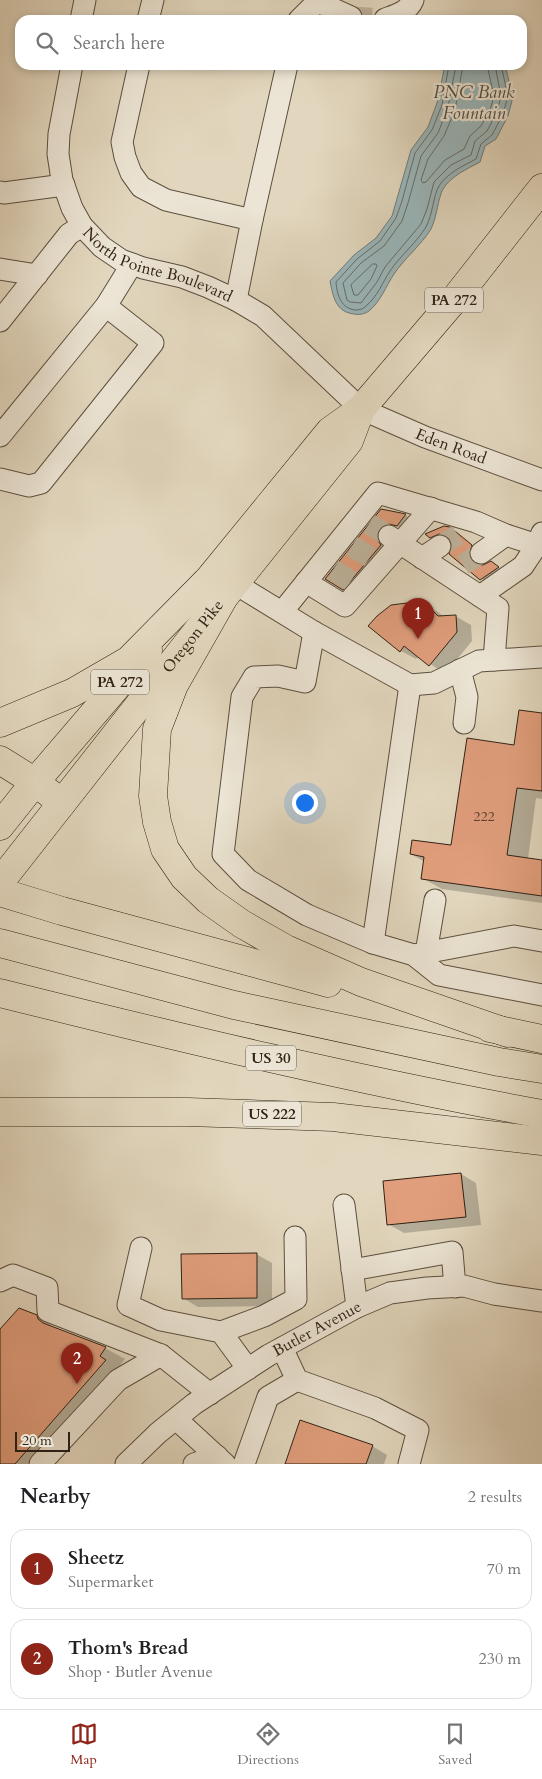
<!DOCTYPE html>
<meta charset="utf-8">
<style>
:root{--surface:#fff;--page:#f6f6f6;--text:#202124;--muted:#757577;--line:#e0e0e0;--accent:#8f2418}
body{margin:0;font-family:Cardo,serif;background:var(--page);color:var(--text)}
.scale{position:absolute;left:15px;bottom:12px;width:55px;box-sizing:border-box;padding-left:5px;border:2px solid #302215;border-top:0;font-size:14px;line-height:18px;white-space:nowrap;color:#302215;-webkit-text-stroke:4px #ece5d5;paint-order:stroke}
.you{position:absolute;left:304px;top:802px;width:18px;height:18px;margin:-12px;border:4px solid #fff;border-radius:50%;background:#1a73e8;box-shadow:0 0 0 8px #1a73e833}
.badge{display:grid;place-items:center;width:32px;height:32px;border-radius:50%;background:var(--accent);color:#fff;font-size:16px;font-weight:700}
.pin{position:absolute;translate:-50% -41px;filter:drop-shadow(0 1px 2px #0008)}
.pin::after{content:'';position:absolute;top:26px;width:18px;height:15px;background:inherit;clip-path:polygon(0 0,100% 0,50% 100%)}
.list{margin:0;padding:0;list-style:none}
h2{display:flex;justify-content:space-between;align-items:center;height:65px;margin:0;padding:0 20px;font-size:21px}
h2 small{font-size:16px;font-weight:400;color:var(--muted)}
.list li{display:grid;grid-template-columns:32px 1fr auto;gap:15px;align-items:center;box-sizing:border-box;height:80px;margin:0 10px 10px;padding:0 10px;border:1px solid var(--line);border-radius:15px}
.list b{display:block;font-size:19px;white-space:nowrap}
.list p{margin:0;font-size:16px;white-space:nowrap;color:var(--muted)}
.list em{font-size:16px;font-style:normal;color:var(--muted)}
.icon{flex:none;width:28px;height:28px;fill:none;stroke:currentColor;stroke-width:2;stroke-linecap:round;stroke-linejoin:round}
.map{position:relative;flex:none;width:542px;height:1464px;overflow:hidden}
.search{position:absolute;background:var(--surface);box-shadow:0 2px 8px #0003;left:15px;right:15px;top:15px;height:55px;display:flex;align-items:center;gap:12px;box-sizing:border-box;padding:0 18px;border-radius:15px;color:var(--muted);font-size:19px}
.sheet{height:245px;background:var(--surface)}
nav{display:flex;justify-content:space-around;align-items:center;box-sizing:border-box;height:70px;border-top:1px solid var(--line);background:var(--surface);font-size:14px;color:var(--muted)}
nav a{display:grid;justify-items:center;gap:2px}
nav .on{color:var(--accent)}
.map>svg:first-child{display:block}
</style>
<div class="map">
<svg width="542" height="1464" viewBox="0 0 542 1464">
<rect width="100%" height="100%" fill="#e2d7be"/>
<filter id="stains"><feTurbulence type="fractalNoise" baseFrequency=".004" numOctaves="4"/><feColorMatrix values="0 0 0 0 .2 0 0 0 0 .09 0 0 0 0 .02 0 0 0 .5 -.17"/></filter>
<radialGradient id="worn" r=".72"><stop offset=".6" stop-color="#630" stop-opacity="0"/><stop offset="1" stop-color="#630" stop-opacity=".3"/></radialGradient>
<path fill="#9ab7bc" stroke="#707b79" d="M445 65H505L513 97 508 116 496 139 485 146 480 162C467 169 451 176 443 189 438 198 437 217 431 229 422 244 404 259 394 274 386 286 381 301 369 311 365 314 359 315 354 314 336 312 333 297 330 281L354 255 376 238 392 216 411 150 428 127 437 103Z"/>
<g fill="#0003">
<polygon points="381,511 405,515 410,518 402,528 395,526 388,527 381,539 382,545 385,549 348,592 327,579"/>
<polygon points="455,532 476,549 473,557 476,565 496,565 503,571 486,582 451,553 454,545 449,537 444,536 436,540 428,534"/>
<polygon points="422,603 438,612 444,617 455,616 471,625 472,641 445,674 419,656 416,659 401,651 370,626"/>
<polygon points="542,714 542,799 536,798 528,859 542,861 542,903 442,889 422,878 425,862 411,854 453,847 515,746"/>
<polygon points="461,1174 476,1183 481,1225 404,1233 388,1224"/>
<polygon points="256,1254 272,1263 272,1306 198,1307 183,1298"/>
<polygon points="36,1316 57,1329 105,1348 125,1359 44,1464 0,1464 0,1330"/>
<polygon points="372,1446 387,1455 384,1464 293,1464"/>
</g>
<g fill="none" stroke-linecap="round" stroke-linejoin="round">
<g stroke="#656c68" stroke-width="1">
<path d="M449 65 442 105 432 130 415 153 402 201 396 218 380 241 357 259 336 282C337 295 341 309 356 310 360 310 363 309 366 306 378 296 382 283 390 271 400 256 417 242 426 227 433 214 433 196 439 186 447 173 463 166 476 159L481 144 492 135 503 114 508 96 501 65"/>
<polyline points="456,65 448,107 438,133 421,156 408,203 402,221 384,246 361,263 343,283 347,300 350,302 361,303 377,282 385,267 421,224 427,209 434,182 451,165 471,155 475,141 487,131 497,112 501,96 495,65"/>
<polyline points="463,65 455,110 444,136 428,159 421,180 423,183 426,182 445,160 464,149 470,136 481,126 490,110 494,96 487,65"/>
<polygon points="373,264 376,264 377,266 371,279 358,295 354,295 351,285"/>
</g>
</g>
<g fill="#e19e7c" stroke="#302215">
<polygon points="381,509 406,514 397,526 389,524 383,525 379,529 377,536 378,541 381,545 343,590 325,579"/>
<polygon points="444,526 450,527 472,545 469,555 471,561 475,564 483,565 491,561 499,567 480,580 449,554 452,545 451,540 446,535 439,534 430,538 425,534"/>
<polygon points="423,601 438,616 456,615 457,632 429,666 404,646 400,652 368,626 377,616 391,605"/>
<polygon points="519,710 542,713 542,791 517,788 507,855 542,860 542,896 421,879 424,857 410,854 412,840 451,845 467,738 514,745"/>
<polygon points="461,1173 466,1217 387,1225 383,1181"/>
<polygon points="257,1253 257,1298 182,1299 181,1254"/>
<polygon points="19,1308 37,1315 38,1319 43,1323 106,1347 100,1356 106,1360 15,1464 0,1464 0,1329"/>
<polygon points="300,1420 373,1445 366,1464 285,1464"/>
</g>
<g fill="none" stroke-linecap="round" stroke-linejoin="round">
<g stroke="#beb39c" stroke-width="21" stroke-dasharray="21 11" stroke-linecap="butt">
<polyline points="351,17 385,19"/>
<polyline points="369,524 389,536"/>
<polyline points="352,546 371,558"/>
<polyline points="440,546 459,534"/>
<polyline points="463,565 481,553"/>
<polyline points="333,570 352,582"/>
</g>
<defs>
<g id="minor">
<polyline points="318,2 351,17"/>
<path d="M385 19C396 15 408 12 413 0"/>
<polyline points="81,20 85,0"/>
<polyline points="148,20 153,0"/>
<polyline points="299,20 319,0"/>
<path id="s1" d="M72 65 59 134 58 154 62 180 72 208 82 226 102 247 121 260 143 268 182 277 208 287 236 300 263 316 361 409 425 437 542 480"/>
<polyline points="139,65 122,142 125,157 131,173 141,187 166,200 252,220"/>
<polyline points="0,192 4,193 64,185"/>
<polyline points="0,269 37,275"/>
<polyline points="236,300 252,220 287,65"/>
<polyline points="0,321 69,234 82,226"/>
<polyline points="0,436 106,306 132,264"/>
<polyline points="0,479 29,486 41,483 153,343 106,306"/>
<polyline points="389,536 498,608 494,660"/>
<polyline points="481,553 506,535"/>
<polyline points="422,558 440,546"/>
<polyline points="306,582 345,606 431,508"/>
<polyline points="234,583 314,632 410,685 434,683 479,661 542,657"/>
<polyline points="480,596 523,566 537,545 542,546"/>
<polyline points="282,612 378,493 476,522 506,535 537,545 542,533"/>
<polyline points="314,632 305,682 278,676 254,677 242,697 223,854 248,880 307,915 373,943 414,955 439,975 542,995"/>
<polyline points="460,670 467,697 464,723"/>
<polyline points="373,943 410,685"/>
<polyline points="426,953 435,900"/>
<polyline points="414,955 514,936 542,941"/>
<polyline points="344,1205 357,1307"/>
<polyline points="141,1248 128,1305 161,1320 221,1332 248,1369"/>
<polyline points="352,1270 452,1252 455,1287"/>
<polyline points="0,1281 13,1275 47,1288 48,1311 161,1355"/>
<polyline points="221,1332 264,1316 296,1299 295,1237"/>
<polyline points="282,1348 297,1380 375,1408 418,1430 409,1464"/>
<polyline points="176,1419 225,1464"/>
<polyline points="40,1464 118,1380 161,1355 210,1394"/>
<path id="s2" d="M126 1464 158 1433 194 1404 269 1355 357 1307 390 1293 427 1288 464 1286 494 1294 542 1301"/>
<polyline points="194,1464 217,1456"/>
<polyline points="244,1464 268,1397 297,1380"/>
</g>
<g id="major">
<polyline points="191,601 330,431 361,409 454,300 542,188"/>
<polyline points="35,782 148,650"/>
<path id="s3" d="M62 803 224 597 349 441 361 409"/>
</g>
<g id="highway">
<polyline points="224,597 174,685 157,729 153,796 157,822 165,849 184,877 208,900 242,924 286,949 361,982 508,1033"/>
<polyline points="0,723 72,693 129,660 206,582"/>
<polyline points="0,760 35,782 62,803 0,882"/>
<polyline points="0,826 35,782"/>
<polyline points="0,892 62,911 328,983"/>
<polyline points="0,943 234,1005 499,1062 542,1069"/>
<path d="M0 993C180 1038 360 1081 542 1114"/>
<polyline points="490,1028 542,1039"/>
<polyline points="0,1112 188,1112 333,1117 542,1141"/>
</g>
</defs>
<use href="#minor" stroke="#5c4f3f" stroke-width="23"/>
<use href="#major" stroke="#302215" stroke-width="29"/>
<use href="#highway" stroke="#302215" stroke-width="29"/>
<use href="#minor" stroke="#ece5d5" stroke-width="21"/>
<use href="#major" stroke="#e2d7be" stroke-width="28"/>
<use href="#highway" stroke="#e2d7be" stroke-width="28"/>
</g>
<g text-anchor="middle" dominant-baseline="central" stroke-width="4.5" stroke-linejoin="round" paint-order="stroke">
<g font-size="14" fill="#5c412f">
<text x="484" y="816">222</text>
</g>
<g fill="#ece5d5" stroke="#685c4f" stroke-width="1">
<rect x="425" y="287.5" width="58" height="25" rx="4"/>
<rect x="91" y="669.5" width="58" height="25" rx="4"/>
<rect x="246" y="1045.5" width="50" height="25" rx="4"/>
<rect x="243" y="1101.5" width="58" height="25" rx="4"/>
</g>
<g font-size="15" font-weight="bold" fill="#302215">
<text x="454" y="300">PA 272</text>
<text x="120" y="682">PA 272</text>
<text x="271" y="1058">US 30</text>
<text x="272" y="1114">US 222</text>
</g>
<g font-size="16" fill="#302215" stroke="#ece5d5">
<text stroke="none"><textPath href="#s1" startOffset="254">North Pointe Boulevard</textPath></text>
<text stroke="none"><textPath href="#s1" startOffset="605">Eden Road</textPath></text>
<text stroke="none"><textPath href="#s3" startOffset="212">Oregon Pike</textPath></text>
<text stroke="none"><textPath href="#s2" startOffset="235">Butler Avenue</textPath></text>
</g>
<g font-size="18" font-style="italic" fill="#504f47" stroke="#ece5d5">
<text x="474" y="92">PNC Bank<tspan x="474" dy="21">Fountain</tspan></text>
</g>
</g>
<rect width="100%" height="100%" filter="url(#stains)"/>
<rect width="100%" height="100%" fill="url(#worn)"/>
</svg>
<div class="scale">20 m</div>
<div class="you"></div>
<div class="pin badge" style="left:418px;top:639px">1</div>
<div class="pin badge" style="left:77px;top:1384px">2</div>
<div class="search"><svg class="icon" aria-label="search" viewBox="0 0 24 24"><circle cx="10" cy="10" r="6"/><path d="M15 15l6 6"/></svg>Search here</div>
</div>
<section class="sheet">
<h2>Nearby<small>2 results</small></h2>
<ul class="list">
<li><span class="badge">1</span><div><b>Sheetz</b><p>Supermarket</p></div><em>70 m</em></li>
<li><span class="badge">2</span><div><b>Thom's Bread</b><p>Shop · Butler Avenue</p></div><em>230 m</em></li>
</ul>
</section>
<nav>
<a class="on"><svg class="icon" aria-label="map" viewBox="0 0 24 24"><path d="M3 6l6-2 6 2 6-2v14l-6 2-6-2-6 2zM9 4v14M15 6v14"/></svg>Map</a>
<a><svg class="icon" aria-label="directions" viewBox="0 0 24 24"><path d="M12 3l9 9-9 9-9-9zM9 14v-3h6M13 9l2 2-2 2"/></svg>Directions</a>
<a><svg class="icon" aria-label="saved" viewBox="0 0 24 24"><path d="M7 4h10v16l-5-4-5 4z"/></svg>Saved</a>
</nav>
